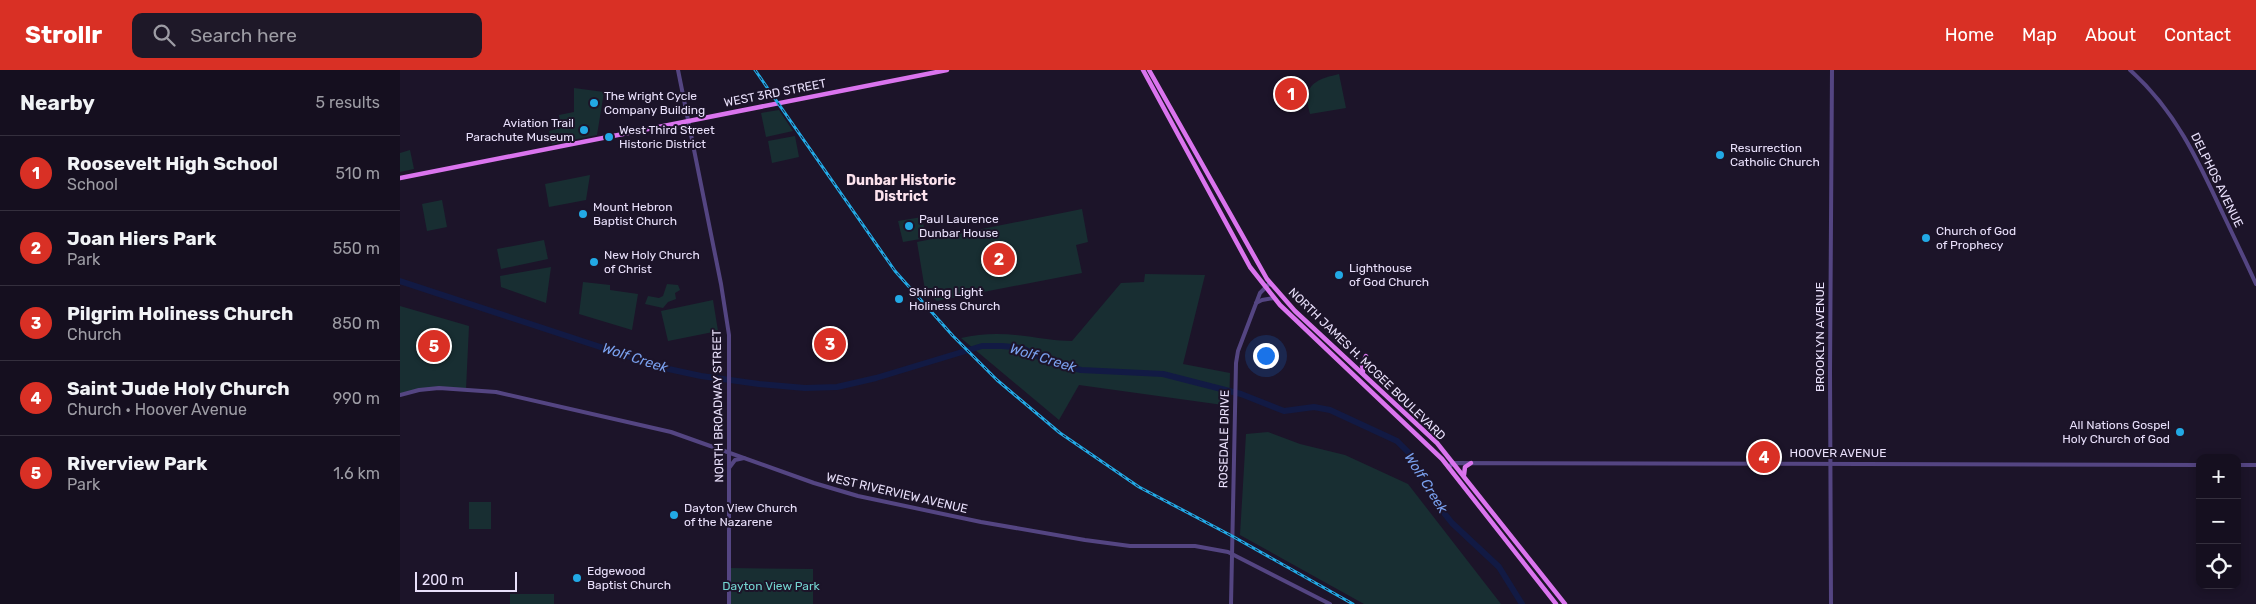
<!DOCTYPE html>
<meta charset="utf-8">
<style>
:root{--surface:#150f1f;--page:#1e1828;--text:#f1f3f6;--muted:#9d9ca4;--line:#342f3d;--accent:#d93025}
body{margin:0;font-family:Rubik,sans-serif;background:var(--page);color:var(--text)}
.controls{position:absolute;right:15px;bottom:15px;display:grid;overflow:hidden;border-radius:10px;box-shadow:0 2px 8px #0003}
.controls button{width:45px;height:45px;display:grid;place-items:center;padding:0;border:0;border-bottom:1px solid var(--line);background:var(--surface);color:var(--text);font:25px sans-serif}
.scale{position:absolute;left:15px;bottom:12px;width:102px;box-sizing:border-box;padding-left:5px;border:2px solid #e9e0fb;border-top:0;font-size:14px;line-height:18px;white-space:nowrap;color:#e9e0fb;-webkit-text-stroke:4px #1c1429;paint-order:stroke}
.you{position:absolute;left:865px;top:285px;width:18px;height:18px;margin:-12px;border:4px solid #fff;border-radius:50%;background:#1a73e8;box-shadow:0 0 0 8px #1a73e833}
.badge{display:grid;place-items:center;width:32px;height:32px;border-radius:50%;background:var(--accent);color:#fff;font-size:16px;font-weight:700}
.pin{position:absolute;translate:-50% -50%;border:2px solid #fff;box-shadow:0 1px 5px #0006}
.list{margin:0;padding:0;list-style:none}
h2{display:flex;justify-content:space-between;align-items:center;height:65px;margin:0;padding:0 20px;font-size:21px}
h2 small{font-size:16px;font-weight:400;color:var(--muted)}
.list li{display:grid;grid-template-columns:32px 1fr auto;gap:15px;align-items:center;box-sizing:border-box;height:75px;padding:0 20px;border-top:1px solid var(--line)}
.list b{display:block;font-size:19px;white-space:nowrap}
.list p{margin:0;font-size:16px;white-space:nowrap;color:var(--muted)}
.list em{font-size:16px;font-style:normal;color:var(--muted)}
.icon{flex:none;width:28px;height:28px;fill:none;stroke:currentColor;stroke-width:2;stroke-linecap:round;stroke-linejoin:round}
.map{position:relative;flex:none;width:1856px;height:534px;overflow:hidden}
header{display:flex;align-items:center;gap:30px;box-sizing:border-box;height:70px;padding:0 25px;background:var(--accent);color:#fff}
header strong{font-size:24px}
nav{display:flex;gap:28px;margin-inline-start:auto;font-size:18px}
.search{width:350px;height:45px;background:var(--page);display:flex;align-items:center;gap:12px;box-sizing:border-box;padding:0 18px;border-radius:10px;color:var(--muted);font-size:19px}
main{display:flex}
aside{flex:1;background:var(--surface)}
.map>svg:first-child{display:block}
</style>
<header>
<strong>Strollr</strong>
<div class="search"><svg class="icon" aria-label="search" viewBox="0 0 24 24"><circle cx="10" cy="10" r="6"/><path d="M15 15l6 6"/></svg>Search here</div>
<nav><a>Home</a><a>Map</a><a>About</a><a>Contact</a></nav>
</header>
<main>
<aside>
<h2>Nearby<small>5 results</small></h2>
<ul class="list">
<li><span class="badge">1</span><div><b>Roosevelt High School</b><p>School</p></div><em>510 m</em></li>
<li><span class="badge">2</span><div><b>Joan Hiers Park</b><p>Park</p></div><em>550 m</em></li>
<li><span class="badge">3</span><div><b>Pilgrim Holiness Church</b><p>Church</p></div><em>850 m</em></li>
<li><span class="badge">4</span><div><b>Saint Jude Holy Church</b><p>Church · Hoover Avenue</p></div><em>990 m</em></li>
<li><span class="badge">5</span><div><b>Riverview Park</b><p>Park</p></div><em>1.6 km</em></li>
</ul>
</aside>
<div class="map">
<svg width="1856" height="534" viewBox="0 0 1856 534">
<rect width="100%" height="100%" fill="#1c1429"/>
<g fill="#182e32">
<path d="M939 4 946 38 910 44C902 16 913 10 939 4Z"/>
<polygon points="174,18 204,22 197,65 152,74 149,61 161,58 159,45 174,42"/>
<polygon points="379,40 393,61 366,67 361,43"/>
<polygon points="395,66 399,87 372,93 368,71"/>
<polygon points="10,80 14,99 0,102 0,83"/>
<polygon points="190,105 186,130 149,137 145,114"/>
<polygon points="42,130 47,157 27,161 22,134"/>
<polygon points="682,139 688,172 676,175 682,203 537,231 525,220 517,172"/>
<polygon points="522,147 526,168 503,172 498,151"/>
<polygon points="144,170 148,189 101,199 97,179"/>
<polygon points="151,197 146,233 101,217 100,206"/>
<path d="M745 204 805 205 783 294 830 303 829 339 823 335 679 315 659 350 561 268C582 263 603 263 625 266 641 268 656 271 672 271L721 213 744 212Z"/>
<polygon points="183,212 210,215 210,220 238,224 232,260 179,244"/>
<polygon points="267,214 278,215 280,220 275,223 276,229 268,232 263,238 245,234 248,226 259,228 263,226"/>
<polygon points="313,230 318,261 268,271 261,241"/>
<polygon points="0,236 69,256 66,319 39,318 0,325"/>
<polygon points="868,362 900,374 945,385 1008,414 1101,534 964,534 840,465 846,364"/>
<rect x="69" y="432" width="22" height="27"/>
<polygon points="329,498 413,499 413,534 329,534"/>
<rect x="110" y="524" width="44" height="10"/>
</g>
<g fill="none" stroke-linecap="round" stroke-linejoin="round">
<polyline stroke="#121a44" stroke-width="6" points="0,211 264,298 301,306 359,314 405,318 437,317 476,308 582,276 602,276 622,278 649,292 681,300 763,304 841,324 884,341 914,337 930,340 997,371 1012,386 1036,433 1052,453 1099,497 1122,534"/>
<g stroke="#544582" stroke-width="4">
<polyline points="278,0 321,214 329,265 329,534"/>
<path d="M1730 0C1775 40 1798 90 1823 144 1834 167 1845 190 1856 214"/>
<polyline points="856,233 862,230 874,228"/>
<polyline points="0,325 19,320 39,318 96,322 271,362 414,413 458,426 581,452 685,470 730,476 795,476 828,482 930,534"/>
<polyline points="1837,395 1856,395"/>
<polyline points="1048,397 1054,393 1800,395"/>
<polyline points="329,398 335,390 344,388"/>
<polyline points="831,534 836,293 838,281 860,223 870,213"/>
<polyline points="1431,534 1430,302 1432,0"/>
</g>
<g stroke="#da74ee" stroke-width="4.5">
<polyline points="743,0 850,197 880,235 1042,389 1156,534"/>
<polyline points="749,0 867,209 895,241 1037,373 1165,534"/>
<polyline points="0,108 547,0"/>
<polyline points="963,302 962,295 966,286"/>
<polyline points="1064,405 1065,397 1071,393"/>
</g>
<defs>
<polyline id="rail" points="355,0 495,201 553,266 597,310 660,363 739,417 832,466 953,534"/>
</defs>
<use href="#rail" stroke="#22a9e5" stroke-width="3"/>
<use href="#rail" stroke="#1c1429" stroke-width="1" stroke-dasharray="4" stroke-linecap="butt"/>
</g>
<g fill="#22a9e5" stroke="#1c1429" stroke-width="2">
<circle cx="194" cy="33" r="5"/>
<circle cx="184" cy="60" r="5"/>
<circle cx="209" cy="67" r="5"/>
<circle cx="1320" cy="85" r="5"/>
<circle cx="183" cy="144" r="5"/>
<circle cx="509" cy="156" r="5"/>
<circle cx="1526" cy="168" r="5"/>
<circle cx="194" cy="192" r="5"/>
<circle cx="939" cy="205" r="5"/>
<circle cx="499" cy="229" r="5"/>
<circle cx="1780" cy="362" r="5"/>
<circle cx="274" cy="445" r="5"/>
<circle cx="177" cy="508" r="5"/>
</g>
<g text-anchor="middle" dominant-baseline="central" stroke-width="4" stroke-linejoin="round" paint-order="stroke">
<g font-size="12" fill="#e9e0fb" stroke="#1c1429">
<text transform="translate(375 23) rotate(-11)">WEST 3RD STREET</text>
<text transform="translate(1817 110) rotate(64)">DELPHOS AVENUE</text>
<text transform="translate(1420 267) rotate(-90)">BROOKLYN AVENUE</text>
<text transform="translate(967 294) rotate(44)">NORTH JAMES H. MCGEE BOULEVARD</text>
<text transform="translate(318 336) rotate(-91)">NORTH BROADWAY STREET</text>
<text transform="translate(824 369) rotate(-89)">ROSEDALE DRIVE</text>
<text x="1438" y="383">HOOVER AVENUE</text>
<text transform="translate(497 423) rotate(13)">WEST RIVERVIEW AVENUE</text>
</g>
<g font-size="12" fill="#e9e0fb" stroke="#1c1429" text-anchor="start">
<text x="204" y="26">The Wright Cycle<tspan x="204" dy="14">Company Building</tspan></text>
<text x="174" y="53" text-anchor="end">Aviation Trail<tspan x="174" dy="14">Parachute Museum</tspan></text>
<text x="219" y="60">West Third Street<tspan x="219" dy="14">Historic District</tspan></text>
<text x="1330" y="78">Resurrection<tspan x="1330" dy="14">Catholic Church</tspan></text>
<text x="193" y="137">Mount Hebron<tspan x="193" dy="14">Baptist Church</tspan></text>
<text x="519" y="149">Paul Laurence<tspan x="519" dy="14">Dunbar House</tspan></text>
<text x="1536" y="161">Church of God<tspan x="1536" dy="14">of Prophecy</tspan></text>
<text x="204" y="185">New Holy Church<tspan x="204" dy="14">of Christ</tspan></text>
<text x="949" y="198">Lighthouse<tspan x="949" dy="14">of God Church</tspan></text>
<text x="509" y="222">Shining Light<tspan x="509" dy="14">Holiness Church</tspan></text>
<text x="1770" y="355" text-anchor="end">All Nations Gospel<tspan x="1770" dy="14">Holy Church of God</tspan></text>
<text x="284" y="438">Dayton View Church<tspan x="284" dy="14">of the Nazarene</tspan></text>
<text x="187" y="501">Edgewood<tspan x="187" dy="14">Baptist Church</tspan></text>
</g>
<g font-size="12" fill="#73d4d0" stroke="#1c1429">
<text x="371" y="516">Dayton View Park</text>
</g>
<g font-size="14" font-weight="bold" fill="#fce2ed" stroke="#1c1429">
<text x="501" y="110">Dunbar Historic<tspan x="501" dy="16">District</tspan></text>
</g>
<g font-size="14" font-style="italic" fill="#7aa1ef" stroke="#1c1429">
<text transform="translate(235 288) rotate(18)">Wolf Creek</text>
<text transform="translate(643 288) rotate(17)">Wolf Creek</text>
<text transform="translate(1026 413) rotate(58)">Wolf Creek</text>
</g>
</g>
</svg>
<div class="controls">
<button>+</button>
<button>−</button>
<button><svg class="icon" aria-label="locate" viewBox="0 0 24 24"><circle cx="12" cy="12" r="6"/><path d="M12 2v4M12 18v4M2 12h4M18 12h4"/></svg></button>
</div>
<div class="scale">200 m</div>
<div class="you"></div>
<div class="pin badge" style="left:891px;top:24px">1</div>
<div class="pin badge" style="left:599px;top:189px">2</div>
<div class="pin badge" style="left:430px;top:274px">3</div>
<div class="pin badge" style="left:1364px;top:387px">4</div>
<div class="pin badge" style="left:34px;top:276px">5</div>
</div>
</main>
